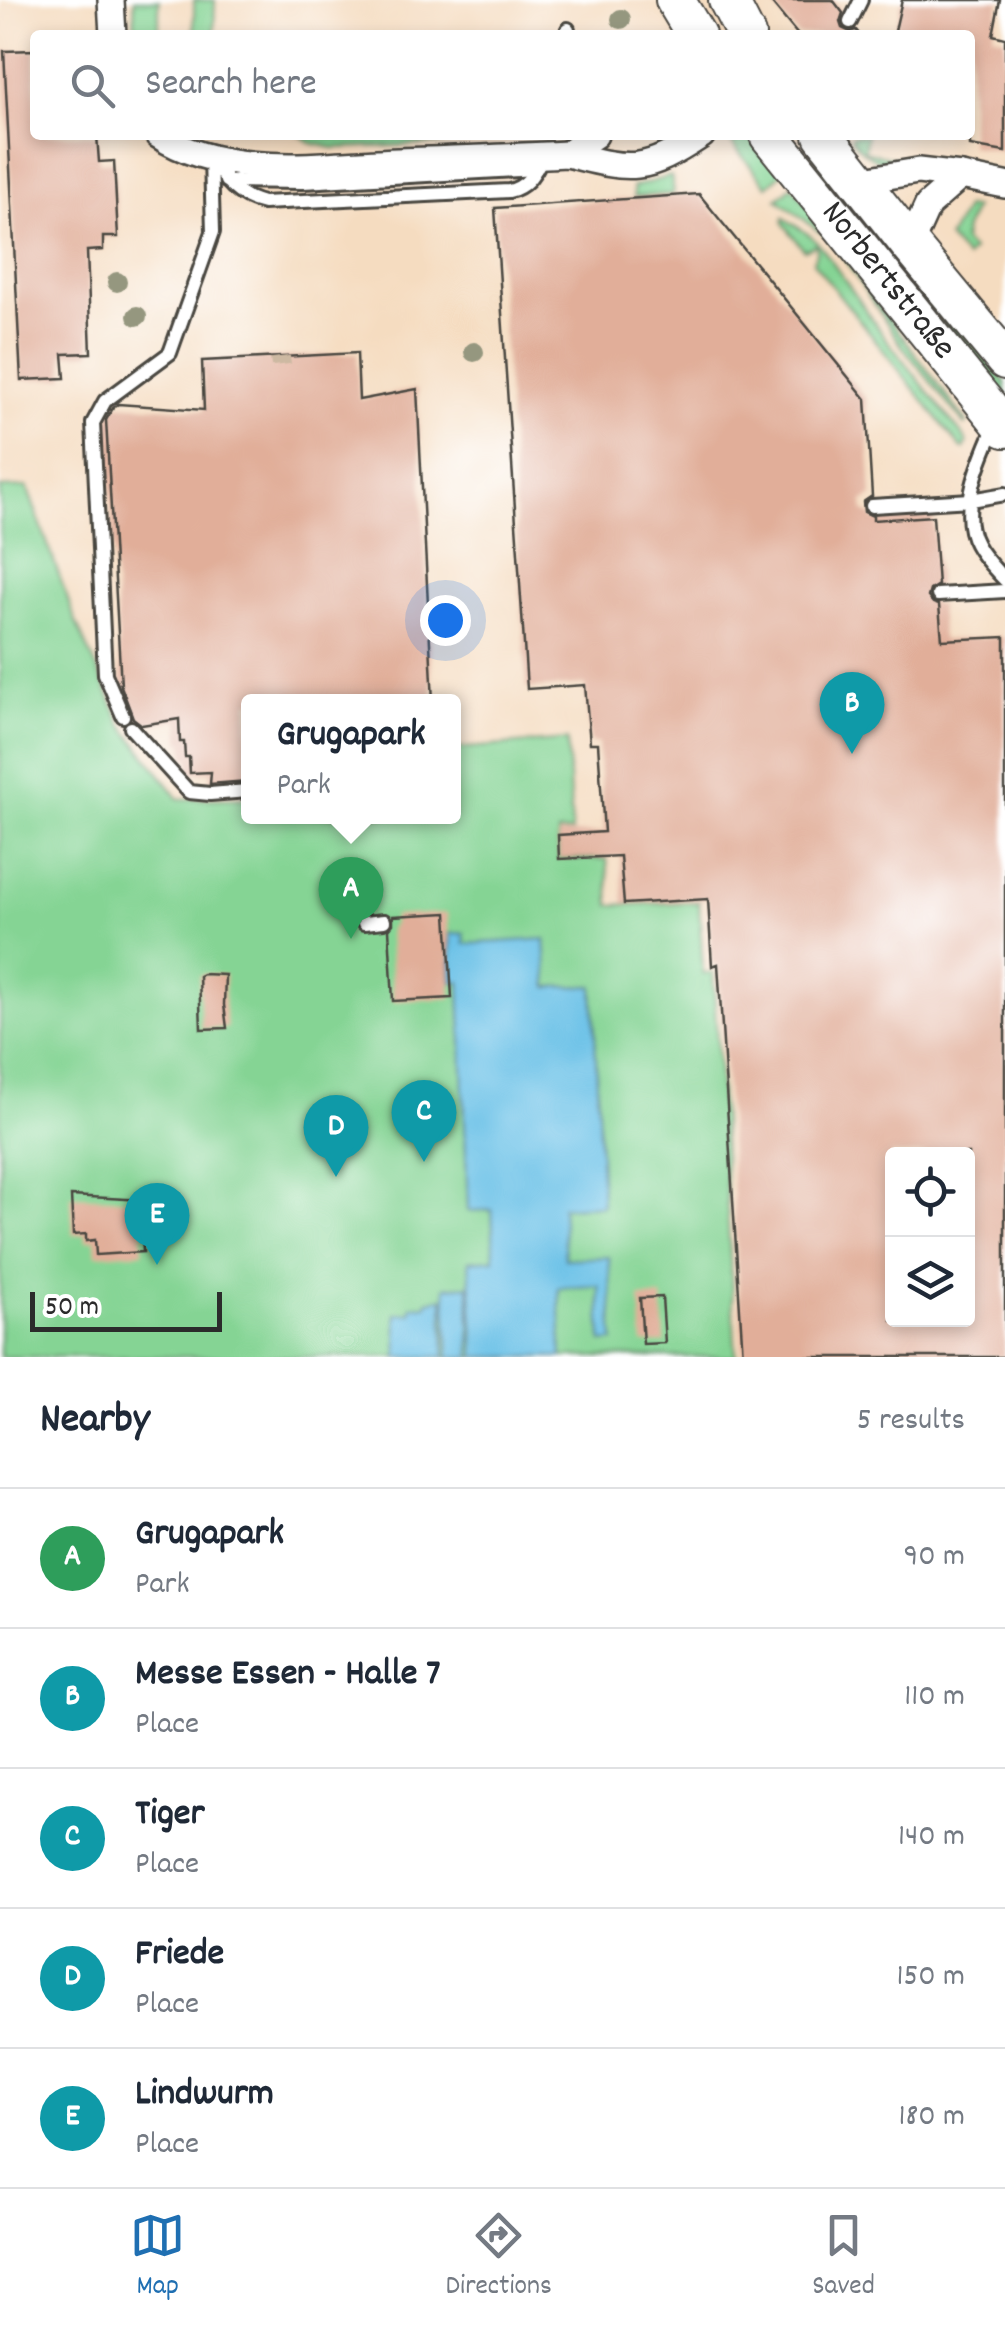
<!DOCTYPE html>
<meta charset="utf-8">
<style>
:root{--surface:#fff;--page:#f2f2f3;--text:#1f2937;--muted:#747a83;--line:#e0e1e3;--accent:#1f6fb2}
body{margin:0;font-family:Dekko,sans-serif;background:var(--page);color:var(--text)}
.controls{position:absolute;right:30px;bottom:30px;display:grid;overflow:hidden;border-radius:10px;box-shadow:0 5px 15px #0003}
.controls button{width:90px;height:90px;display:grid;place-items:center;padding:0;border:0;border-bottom:2px solid var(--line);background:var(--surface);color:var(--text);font:50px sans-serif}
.scale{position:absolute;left:30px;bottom:25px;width:192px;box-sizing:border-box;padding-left:10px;border:5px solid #2b2b2b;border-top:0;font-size:28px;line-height:35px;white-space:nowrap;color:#2b2b2b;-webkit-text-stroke:8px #fff;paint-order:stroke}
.you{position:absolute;left:445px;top:620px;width:35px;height:35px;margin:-25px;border:8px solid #fff;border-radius:50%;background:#1a73e8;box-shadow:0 0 0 15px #1a73e833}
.badge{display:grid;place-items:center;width:65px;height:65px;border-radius:50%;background:var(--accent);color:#fff;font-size:32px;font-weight:700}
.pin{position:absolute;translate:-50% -82px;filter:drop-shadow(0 2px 5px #0008)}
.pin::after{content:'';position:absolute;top:52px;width:35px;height:30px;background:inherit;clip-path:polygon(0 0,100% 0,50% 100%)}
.popup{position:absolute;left:241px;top:694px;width:220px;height:130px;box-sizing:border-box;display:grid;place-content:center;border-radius:10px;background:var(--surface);filter:drop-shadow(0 2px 8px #0005);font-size:32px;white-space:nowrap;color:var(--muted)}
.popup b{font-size:38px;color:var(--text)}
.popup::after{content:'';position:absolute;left:50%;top:100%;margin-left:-20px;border:20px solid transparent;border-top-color:var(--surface)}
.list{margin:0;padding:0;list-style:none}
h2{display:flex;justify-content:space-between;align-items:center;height:130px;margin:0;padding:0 40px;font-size:42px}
h2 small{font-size:32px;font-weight:400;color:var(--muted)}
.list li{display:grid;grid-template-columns:65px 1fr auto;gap:30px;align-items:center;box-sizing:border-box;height:140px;padding:0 40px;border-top:2px solid var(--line)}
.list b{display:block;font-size:38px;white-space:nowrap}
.list p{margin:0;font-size:32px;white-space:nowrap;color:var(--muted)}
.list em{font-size:32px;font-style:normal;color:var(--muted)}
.icon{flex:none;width:55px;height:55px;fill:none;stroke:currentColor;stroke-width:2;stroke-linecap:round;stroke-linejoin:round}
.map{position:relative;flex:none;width:1005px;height:1357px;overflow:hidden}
.search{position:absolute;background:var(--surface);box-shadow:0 5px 15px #0003;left:30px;right:30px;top:30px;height:110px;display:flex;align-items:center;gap:25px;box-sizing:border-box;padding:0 35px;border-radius:10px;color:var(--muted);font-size:38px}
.sheet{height:830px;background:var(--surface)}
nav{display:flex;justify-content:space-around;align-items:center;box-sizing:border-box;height:140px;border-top:2px solid var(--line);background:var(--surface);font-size:28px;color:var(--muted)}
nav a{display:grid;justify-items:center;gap:5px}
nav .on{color:var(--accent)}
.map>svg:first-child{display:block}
</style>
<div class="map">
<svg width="1005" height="1357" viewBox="0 0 1005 1357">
<rect width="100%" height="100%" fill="#fff"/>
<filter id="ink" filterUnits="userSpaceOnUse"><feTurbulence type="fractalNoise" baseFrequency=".01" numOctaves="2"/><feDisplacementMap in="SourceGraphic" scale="20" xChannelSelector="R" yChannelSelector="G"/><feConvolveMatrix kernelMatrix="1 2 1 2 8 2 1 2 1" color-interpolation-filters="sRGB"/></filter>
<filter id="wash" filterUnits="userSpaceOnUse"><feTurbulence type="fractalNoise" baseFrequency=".0048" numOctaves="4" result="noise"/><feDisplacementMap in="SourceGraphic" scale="40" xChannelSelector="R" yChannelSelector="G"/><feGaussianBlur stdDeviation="2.25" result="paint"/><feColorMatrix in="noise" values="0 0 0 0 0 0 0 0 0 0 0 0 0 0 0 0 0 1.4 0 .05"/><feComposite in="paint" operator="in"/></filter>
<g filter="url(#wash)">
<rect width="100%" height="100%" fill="#f5dcc0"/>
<g fill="#85d494" stroke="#588060" stroke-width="2.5">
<polygon points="134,0 159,0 159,35 135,35"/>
<polygon points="194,0 215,0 214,35 194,35"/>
<polygon points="300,135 506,135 500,138 443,144 333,148 311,143"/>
<path d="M854 135H867L864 151 910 162C883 166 866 159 851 138Z"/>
<polygon points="746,139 755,141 785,171 767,186 731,142"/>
<polygon points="821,163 909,274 1005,382 1005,400 817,167"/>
<polygon points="671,176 674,191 672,194 634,197 633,187"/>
<polygon points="792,186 847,255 868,290 967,423 965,425 902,346 842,256 824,235 777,199"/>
<polygon points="966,207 974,208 965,229 963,241 972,250 966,258 948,238"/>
<polygon points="784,218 811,236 823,249 884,336 964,437 967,443 964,449 961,448 813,262 817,249 816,245 804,250 783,223"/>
<polygon points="27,487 76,622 122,724 179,799 248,798 248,816 454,816 454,749 567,740 572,832 558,833 559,859 607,859 610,905 699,902 703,973 713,973 736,1357 0,1357 0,488"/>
</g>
<g fill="#6ac1e7" stroke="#4a7689" stroke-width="2.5">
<polygon points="464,933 465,944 545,939 548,987 593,986 602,1205 562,1207 565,1259 609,1257 614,1341 602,1342 599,1286 559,1288 562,1357 475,1357 469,1261 494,1259 492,1210 468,1211 460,982 452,982 450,934"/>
<polygon points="469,1285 471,1357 449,1357 445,1287"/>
<polygon points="443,1298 445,1357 398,1357 396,1314 411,1313 412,1306 427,1305 428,1301"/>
</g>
<g id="blocks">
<g fill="#e1ae99" fill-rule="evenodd">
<polygon points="769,0 833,0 843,13 840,22 842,28 850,32 856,30 860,35 798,35"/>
<polygon points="902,0 1000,0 993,35 1005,38 1005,152 970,146 970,35 894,35"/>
<polygon points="35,50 35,135 97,135 99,162 114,161 118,237 103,237 103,250 87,251 91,353 63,354 65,378 21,380 4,51"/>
<path d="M699 194 866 399 872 496 863 502 864 512 873 516V520L933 516 938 585 930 590 928 597 933 603 939 605 942 640 1005 637V1357H743L718 964 712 966 708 899 624 904 620 856 559 859 558 835 604 832 598 743H590L585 685 527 689 495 208ZM892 1154H968V1320H892Z"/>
<polygon points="357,353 359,400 417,389 433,702 248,702 248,781 210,784 211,772 190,773 189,757 185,757 184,742 180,742 179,719 142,725 133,718 121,686 106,420 113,408 118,404 204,410 202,361"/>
<polygon points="447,913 452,998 393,1001 389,929 393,924 393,916"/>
<polygon points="203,974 225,975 224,1005 227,1028 201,1029 199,976"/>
<polygon points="71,1196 162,1201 164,1232 142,1233 143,1252 96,1255 95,1240 86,1241 86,1234 73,1235"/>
<polygon points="662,1297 665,1343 643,1344 640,1298"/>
</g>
</g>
</g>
<g filter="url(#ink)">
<use href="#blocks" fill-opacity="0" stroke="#494641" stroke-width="2.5"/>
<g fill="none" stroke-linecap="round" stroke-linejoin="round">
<polyline stroke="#cdb9a2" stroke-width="20" stroke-dasharray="20 10" stroke-linecap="butt" points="280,357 281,365"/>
<defs>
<g id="service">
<polyline points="850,22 861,0"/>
<polyline points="566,35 568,29"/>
<path d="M213 160C226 182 237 197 263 203L509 191C529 186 534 172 544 155"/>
<polyline points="226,181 303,182 536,169"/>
<path d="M996 424C982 456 957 510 976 544 983 558 995 569 1005 580"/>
<polyline points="872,506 971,500 1005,494"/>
<polyline points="938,595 1005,591"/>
<polyline points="123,716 105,674 93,423 105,401 170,353 213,232 211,158"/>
<polyline points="131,728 189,792 210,794 248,791"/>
<polyline points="364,923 384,921"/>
</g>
<g id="minor">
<polyline points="111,0 113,35"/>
<path d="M158 135C223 179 322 164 398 161 454 159 511 157 567 154 633 171 644 173 702 135"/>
<polyline points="567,154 595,135"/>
<polyline points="858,181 918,171 961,176 1005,185"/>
<polyline points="910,245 928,205 961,176"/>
</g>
<g id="secondary">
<polyline points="675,0 696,35"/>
<polyline points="728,0 746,35"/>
<path id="s1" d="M769 135 1005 428"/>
<polyline points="823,135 910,245 1005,360"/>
</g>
</defs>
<use href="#service" stroke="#494641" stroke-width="18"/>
<use href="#minor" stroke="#494641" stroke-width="30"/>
<use href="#secondary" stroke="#494641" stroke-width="42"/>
<use href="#service" stroke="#fff" stroke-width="12"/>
<use href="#minor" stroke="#fff" stroke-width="25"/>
<use href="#secondary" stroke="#fff" stroke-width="38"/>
</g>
<g fill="#95977f">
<circle cx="621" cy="19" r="10"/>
<circle cx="117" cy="282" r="10"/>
<circle cx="137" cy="316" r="10"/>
<circle cx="474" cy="352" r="10"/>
</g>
</g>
<g text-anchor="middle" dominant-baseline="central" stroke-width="8" stroke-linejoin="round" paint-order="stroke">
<g font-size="35" fill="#2b2b2b" stroke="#fff">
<text stroke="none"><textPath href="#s1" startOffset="188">Norbertstraße</textPath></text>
</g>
</g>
</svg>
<div class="controls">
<button><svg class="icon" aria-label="locate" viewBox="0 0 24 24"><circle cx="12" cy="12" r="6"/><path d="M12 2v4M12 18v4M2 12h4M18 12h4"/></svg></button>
<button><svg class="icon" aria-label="layers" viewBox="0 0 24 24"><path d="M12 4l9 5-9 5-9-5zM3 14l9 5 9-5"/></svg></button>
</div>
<div class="scale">50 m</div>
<div class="you"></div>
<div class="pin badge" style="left:351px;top:939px;background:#2e9e5b">A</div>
<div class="popup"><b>Grugapark</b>Park</div>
<div class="pin badge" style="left:852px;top:754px;background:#0f9aa8">B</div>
<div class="pin badge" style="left:424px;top:1162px;background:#0f9aa8">C</div>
<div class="pin badge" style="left:336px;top:1177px;background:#0f9aa8">D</div>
<div class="pin badge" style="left:157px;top:1265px;background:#0f9aa8">E</div>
<div class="search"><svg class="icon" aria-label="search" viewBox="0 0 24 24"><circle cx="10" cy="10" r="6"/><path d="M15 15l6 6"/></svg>Search here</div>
</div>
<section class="sheet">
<h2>Nearby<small>5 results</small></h2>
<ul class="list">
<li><span class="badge" style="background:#2e9e5b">A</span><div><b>Grugapark</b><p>Park</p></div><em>90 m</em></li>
<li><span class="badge" style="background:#0f9aa8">B</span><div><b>Messe Essen - Halle 7</b><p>Place</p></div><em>110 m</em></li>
<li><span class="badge" style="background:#0f9aa8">C</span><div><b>Tiger</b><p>Place</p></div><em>140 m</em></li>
<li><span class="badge" style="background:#0f9aa8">D</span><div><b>Friede</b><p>Place</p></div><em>150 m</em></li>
<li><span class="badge" style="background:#0f9aa8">E</span><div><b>Lindwurm</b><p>Place</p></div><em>180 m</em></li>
</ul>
</section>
<nav>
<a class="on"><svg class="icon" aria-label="map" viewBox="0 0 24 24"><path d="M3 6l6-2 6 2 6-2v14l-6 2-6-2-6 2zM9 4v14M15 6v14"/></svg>Map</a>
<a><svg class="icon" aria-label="directions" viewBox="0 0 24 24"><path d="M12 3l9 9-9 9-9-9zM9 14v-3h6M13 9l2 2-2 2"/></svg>Directions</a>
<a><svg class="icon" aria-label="saved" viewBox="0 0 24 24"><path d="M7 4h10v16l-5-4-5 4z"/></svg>Saved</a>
</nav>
